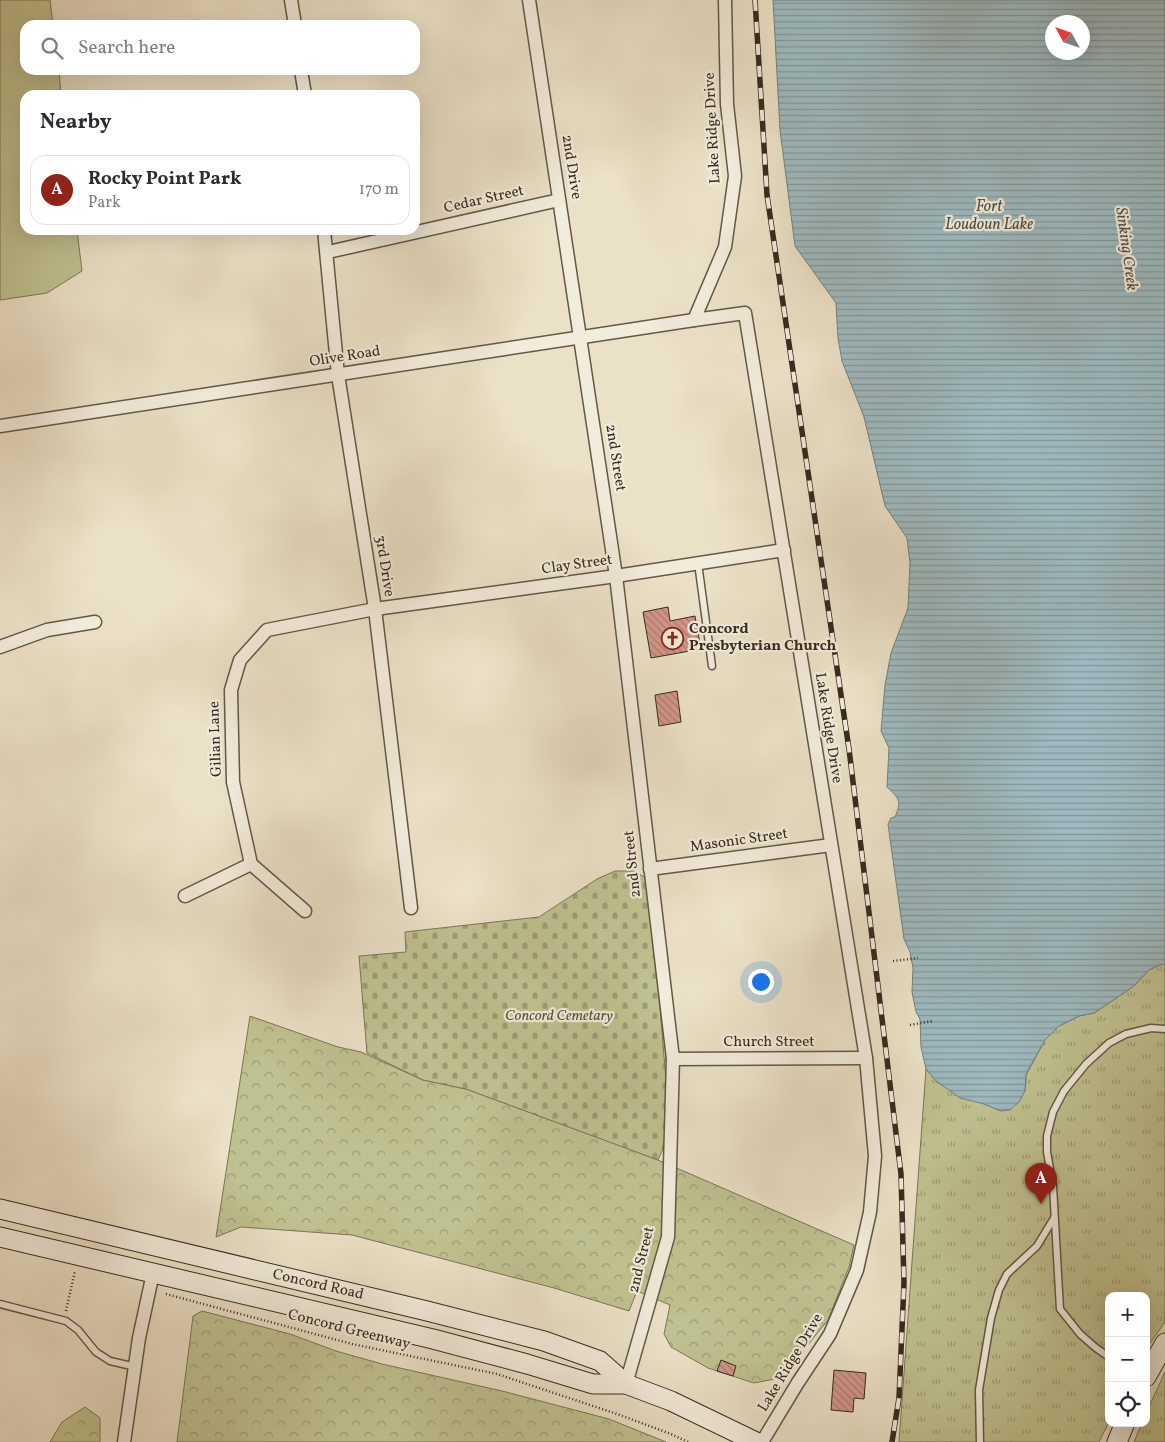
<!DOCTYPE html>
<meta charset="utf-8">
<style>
:root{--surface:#fff;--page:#f2f2f3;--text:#2b2b33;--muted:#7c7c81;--line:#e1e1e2;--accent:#8f2418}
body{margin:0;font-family:Vollkorn,serif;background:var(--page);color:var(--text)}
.controls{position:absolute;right:15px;bottom:15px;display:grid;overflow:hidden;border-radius:10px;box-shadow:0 5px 20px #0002}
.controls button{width:45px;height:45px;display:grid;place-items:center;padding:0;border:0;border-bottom:1px solid var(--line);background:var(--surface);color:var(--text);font:25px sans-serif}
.compass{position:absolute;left:1045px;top:15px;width:45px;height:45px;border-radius:50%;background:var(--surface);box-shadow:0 5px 20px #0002;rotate:310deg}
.you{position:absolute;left:760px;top:981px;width:18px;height:18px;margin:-12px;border:4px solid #fff;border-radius:50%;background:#1a73e8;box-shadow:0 0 0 8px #1a73e833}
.badge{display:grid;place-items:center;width:32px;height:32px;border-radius:50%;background:var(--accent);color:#fff;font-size:16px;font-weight:700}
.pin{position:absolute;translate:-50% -41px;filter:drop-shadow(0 1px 2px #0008)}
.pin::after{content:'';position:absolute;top:26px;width:18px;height:15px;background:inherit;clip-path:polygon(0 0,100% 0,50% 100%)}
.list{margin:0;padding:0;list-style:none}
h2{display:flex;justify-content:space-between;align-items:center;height:65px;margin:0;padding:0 20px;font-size:21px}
h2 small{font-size:16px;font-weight:400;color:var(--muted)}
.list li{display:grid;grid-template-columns:32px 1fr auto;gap:15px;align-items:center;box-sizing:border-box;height:70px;margin:0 10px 10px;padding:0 10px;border:1px solid var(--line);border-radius:15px}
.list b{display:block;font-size:19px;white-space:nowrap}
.list p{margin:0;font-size:16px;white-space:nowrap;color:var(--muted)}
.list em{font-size:16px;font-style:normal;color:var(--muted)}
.icon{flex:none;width:28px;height:28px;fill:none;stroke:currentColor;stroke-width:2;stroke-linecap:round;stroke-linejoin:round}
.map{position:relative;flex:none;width:1165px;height:1442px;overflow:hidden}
.search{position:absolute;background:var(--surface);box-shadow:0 5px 20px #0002;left:20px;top:20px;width:400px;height:55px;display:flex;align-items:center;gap:12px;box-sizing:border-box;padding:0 18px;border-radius:15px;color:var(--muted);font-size:19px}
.panel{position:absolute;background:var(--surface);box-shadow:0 5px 20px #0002;left:20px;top:90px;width:400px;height:145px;border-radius:15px}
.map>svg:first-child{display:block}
</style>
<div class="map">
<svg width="1165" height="1442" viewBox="0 0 1165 1442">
<defs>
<pattern id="forest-crowns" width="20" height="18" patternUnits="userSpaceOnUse" patternTransform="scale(1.25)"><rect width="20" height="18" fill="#c0c190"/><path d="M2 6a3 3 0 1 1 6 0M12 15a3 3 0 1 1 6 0" fill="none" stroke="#9d9d75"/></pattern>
<pattern id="cemetery-stones" width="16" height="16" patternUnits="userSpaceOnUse" patternTransform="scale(1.25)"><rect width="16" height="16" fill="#c0c190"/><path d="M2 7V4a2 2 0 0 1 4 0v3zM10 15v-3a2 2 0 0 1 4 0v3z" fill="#9d9d75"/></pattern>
<pattern id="park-tufts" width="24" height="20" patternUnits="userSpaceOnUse" patternTransform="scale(1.25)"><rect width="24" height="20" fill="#c0c190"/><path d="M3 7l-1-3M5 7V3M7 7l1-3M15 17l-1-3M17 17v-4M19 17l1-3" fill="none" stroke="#9d9d75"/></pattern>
<pattern id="water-rules" width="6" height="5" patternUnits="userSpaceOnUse" patternTransform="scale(1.25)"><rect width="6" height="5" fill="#9ebac0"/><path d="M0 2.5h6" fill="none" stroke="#82979b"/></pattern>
<pattern id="building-back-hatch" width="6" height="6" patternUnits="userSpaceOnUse" patternTransform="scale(1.25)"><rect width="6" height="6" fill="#d29689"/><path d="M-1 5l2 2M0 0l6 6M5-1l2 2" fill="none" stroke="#ab7b6f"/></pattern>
</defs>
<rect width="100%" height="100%" fill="#ebe1c7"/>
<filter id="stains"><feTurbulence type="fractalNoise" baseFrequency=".004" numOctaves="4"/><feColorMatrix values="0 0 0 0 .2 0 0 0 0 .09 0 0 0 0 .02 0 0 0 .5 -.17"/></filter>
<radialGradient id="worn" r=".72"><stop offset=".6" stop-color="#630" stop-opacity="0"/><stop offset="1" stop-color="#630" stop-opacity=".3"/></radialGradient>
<polygon fill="#c0c190" stroke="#7a7657" points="0,0 50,0 53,25 25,25 25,70 59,70 61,95 25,95 25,230 77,230 82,271 47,293 0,300"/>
<g fill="url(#forest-crowns)" stroke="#7a7657">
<polygon points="250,1016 338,1047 361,1052 423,1080 466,1089 616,1144 658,1160 854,1245 849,1267 828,1320 789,1368 780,1378 754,1383 708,1368 671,1347 664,1334 670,1305 637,1291 629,1311 554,1288 352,1235 241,1227 216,1237"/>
<polygon points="202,1311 290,1334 336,1351 382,1364 502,1391 609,1419 666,1442 177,1442 193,1316"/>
<polygon points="85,1407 100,1418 100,1442 50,1442 62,1422"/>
</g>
<polygon fill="url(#cemetery-stones)" stroke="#7a7657" points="615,871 634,871 646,878 653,925 669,1116 662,1151 658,1160 466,1089 423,1080 367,1053 359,956 406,952 405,932 539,917 597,879"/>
<g fill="url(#park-tufts)" stroke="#7a7657">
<polygon points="1162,964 1165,965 1165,1322 1146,1349 1146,1296 1109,1296 1109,1422 1099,1442 899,1442 926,1069 936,1081 947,1088 1001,1111 1025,1091 1026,1075 1045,1040 1059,1026 1079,1016 1094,1013 1134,986 1149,970"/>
<polygon points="1165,1372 1165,1442 1134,1442 1142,1423 1146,1423 1146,1413"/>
</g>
<path fill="url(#water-rules)" stroke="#74817f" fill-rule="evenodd" d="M773 0H1165V965L1162 964 1149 970 1134 986 1094 1013 1079 1016 1059 1026 1045 1040 1026 1074 1025 1091 1019 1102 1010 1110 1001 1111 984 1104 960 1098 936 1081 926 1069 921 1047 920 1019 916 1012 912 992 913 968 910 952 904 939 888 824 891 818 895 817C902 801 899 798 887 787L889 748 881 731 885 685 891 653 908 608 910 563 907 538 885 506 864 417 842 361 838 338 836 303 795 246 780 130ZM1052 22H1082V52H1052Z"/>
<g fill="url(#building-back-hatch)" stroke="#352b1e">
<polygon points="668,607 670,621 695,616 701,649 651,658 643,612"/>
<polygon points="677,691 681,722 659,726 655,695"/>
<polygon points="721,1360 736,1366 733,1376 717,1371"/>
<polygon points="834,1370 866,1373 864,1399 854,1398 853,1412 831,1410"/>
</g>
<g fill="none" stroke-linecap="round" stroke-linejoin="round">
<defs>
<g id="lane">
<polyline points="698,563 712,666"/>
<polyline points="0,1304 66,1321 78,1330 96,1352 110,1361 136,1367"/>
<polyline points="1109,1357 1096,1348 1080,1334 1060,1309 1053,1186 1047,1152 1047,1136 1053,1112 1064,1091 1086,1064 1109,1043 1126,1034 1151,1028 1165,1029"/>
<polyline points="980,1442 979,1390 991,1318 999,1290 1007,1274 1037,1246 1054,1218"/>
</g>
<g id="street">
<polyline points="291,0 295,25"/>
<polyline points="529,0 616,576 673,1059 668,1237 626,1384"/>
<polyline points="725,0 727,104 735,176 725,247 694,320 745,313 866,1058 875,1156 870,1212 857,1270 830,1334 797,1384 762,1442"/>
<polyline points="301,70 305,95"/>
<polyline points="324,230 338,375 375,609 411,908"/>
<polyline points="328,252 559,200"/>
<polyline points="0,426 694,320"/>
<polyline points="0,647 47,630 95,622"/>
<polyline points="650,869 831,845"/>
<polyline points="185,896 251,864"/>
<polyline points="305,911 251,864 233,782 231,690 240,660 267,630 375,609 616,576 784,550"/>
<polyline points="673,1059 866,1058"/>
<polyline points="124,1442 139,1338 153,1273"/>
</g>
<g id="secondary">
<polyline points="0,1209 427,1311 544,1341 600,1361 626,1384 671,1401 756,1442"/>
<polyline points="0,1237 433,1339 527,1364 593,1384 626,1384"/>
<polyline points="1146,1377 1165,1343"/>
<polyline points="1117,1442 1125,1423"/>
</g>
</defs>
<use href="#lane" stroke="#625848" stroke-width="9"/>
<use href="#street" stroke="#625848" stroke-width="15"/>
<use href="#secondary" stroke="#352b1e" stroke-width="21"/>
<g stroke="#352b1e" stroke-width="2.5" stroke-dasharray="1 2.5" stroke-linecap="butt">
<polyline points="893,961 918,958"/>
<polyline points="910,1025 933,1021"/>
<polyline points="166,1294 352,1344 497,1374 617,1414 671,1434 688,1442"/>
<polyline points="66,1311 75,1271"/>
</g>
<use href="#lane" stroke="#f2ecdb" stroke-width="6"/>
<use href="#street" stroke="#f2ecdb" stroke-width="12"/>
<use href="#secondary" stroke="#f2ecdb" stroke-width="19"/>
<defs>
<polyline id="rail" points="755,0 767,195 849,749 901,1174 904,1283 899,1398 892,1442"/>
</defs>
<use href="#rail" stroke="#352b1e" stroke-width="5.5"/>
<use href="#rail" stroke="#f2ecdb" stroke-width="4" stroke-dasharray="11" stroke-linecap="butt"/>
</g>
<defs>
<symbol id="church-ring" viewBox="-11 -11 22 22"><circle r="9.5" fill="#f2ecdb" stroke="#8f2418" stroke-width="1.5"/><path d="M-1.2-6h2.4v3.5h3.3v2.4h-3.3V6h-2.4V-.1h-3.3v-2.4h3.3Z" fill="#8f2418"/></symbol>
</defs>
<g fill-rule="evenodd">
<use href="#church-ring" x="660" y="626" width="25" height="25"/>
</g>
<g text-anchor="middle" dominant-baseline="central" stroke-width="4.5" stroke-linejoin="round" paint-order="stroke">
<g font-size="15" fill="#352b1e" stroke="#f2ecdb">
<text transform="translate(713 128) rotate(-93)">Lake Ridge Drive</text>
<text transform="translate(571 167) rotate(81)">2nd Drive</text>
<text transform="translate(484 200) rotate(-13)">Cedar Street</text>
<text transform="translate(345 357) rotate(-9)">Olive Road</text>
<text transform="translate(615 458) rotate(81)">2nd Street</text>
<text transform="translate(577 565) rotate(-8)">Clay Street</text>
<text transform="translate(384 566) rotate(81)">3rd Drive</text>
<text transform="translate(828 728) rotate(81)">Lake Ridge Drive</text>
<text transform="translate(216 739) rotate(-92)">Gilian Lane</text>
<text transform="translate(739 841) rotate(-8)">Masonic Street</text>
<text transform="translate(633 864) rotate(-96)">2nd Street</text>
<text x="769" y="1042">Church Street</text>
<text transform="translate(642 1260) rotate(-76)">2nd Street</text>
<text transform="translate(318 1285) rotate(13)">Concord Road</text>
<text transform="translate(349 1330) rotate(14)">Concord Greenway</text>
<text transform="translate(791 1363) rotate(-59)">Lake Ridge Drive</text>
</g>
<g font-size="15" font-weight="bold" fill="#352b1e" stroke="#f2ecdb" text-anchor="start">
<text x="689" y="629">Concord<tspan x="689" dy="17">Presbyterian Church</tspan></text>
</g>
<g font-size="15" font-style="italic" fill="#58503a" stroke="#f2ecdb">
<text x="559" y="1016">Concord Cemetary</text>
</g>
<g font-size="16" font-style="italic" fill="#4f4f46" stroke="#f2ecdb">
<text x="989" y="207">Fort<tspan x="989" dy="18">Loudoun Lake</tspan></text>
<text transform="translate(1126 249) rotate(82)">Sinking Creek</text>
</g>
</g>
<rect width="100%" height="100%" filter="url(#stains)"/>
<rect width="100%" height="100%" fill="url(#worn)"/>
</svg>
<div class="controls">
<button>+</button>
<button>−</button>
<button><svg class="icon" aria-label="locate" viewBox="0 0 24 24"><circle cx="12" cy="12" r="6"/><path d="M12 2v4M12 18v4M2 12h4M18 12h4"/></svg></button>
</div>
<svg class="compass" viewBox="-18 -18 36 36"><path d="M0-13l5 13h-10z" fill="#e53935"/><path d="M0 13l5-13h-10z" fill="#7c7c81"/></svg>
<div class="you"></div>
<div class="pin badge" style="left:1041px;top:1204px">A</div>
<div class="search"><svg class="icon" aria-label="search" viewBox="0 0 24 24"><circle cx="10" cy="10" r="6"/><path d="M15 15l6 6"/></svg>Search here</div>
<section class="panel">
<h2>Nearby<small></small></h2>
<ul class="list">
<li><span class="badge">A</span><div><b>Rocky Point Park</b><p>Park</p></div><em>170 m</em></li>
</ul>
</section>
</div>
